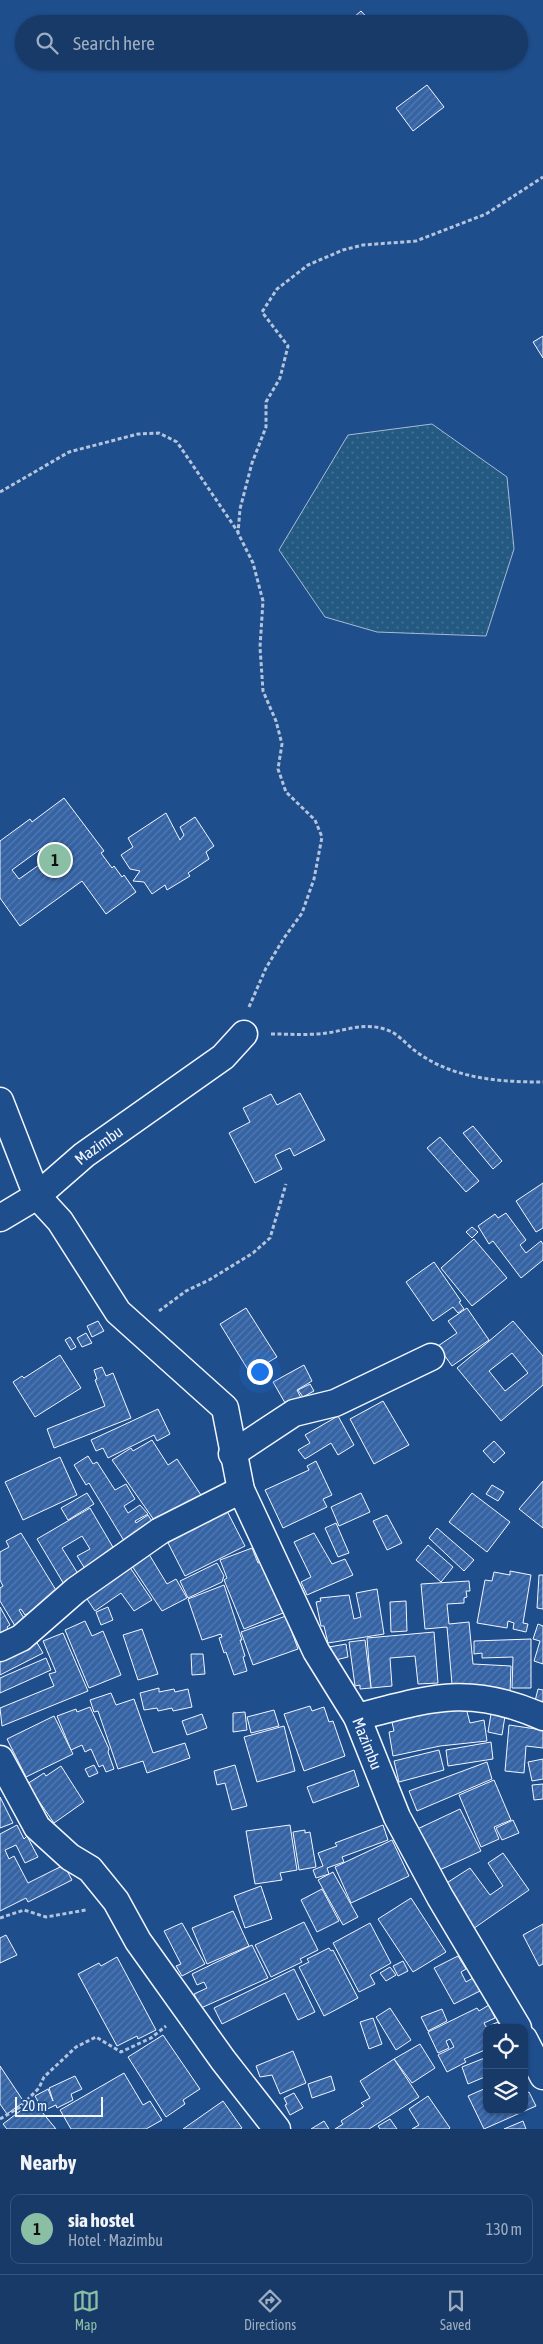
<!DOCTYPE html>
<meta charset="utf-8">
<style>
:root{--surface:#173a69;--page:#20416f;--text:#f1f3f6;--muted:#9eadc0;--line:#36547d;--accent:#8abfa5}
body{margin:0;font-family:"Asap Condensed",sans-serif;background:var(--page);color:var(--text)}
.controls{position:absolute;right:15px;bottom:15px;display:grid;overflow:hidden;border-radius:10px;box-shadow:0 1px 4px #0004}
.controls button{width:45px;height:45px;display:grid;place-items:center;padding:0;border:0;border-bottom:1px solid var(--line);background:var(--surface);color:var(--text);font:25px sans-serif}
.scale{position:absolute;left:15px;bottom:12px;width:88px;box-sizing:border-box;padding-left:5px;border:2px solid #f2f6ff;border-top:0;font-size:14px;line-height:18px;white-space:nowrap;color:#f2f6ff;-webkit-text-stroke:4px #1f4e8c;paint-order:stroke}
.you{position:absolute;left:259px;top:1371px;width:18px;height:18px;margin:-12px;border:4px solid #fff;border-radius:50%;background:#1a73e8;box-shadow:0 0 0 8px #1a73e833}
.badge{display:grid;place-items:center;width:32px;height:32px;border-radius:50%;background:var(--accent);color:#111;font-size:16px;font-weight:700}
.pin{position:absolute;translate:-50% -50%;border:2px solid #fff;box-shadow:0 1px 5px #0006}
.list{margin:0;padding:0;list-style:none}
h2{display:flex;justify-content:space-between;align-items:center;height:65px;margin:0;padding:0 20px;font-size:21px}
h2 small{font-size:16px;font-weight:400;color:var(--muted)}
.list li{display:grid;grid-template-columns:32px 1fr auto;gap:15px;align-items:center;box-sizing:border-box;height:70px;margin:0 10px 10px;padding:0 10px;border:1px solid var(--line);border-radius:10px}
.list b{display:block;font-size:19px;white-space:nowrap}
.list p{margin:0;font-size:16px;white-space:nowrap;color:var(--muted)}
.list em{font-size:16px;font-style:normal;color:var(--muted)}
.icon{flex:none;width:28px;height:28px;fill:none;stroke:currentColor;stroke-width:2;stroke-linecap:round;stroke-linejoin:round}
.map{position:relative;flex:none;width:543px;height:2129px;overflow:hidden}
.search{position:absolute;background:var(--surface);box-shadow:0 1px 4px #0004;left:15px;right:15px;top:15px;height:55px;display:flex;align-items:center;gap:12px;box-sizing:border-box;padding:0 18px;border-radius:28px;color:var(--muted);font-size:19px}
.sheet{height:145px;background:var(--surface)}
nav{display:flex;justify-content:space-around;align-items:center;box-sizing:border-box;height:70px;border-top:1px solid var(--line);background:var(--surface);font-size:14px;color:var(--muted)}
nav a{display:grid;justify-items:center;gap:2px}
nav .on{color:var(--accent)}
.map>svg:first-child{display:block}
</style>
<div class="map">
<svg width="543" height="2129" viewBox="0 0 543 2129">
<defs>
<pattern id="grass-dots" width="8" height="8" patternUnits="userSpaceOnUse" patternTransform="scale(1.25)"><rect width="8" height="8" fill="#245a82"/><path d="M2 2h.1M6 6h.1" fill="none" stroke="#447295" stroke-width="1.8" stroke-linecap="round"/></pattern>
<pattern id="building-hatch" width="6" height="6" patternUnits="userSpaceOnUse" patternTransform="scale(1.25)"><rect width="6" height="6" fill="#3563a3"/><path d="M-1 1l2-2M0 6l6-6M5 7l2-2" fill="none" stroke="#537ab1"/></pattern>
</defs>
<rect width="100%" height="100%" fill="#1f4e8c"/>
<polygon fill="url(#grass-dots)" stroke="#a8bbd7" points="432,424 507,477 514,549 486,636 377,632 325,617 279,550 348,435"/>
<g fill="url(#building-hatch)" stroke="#f2f6ff" fill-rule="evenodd">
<polygon points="361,11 373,24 346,24"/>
<polygon points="427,85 444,107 413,131 396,108"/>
<polygon points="543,336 543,358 533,342"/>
<path d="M64 798 104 851 101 853 112 868 114 866 122 877 124 875 136 892 106 914 82 881 20 926 0 898V841L30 819 32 822ZM42 848 49 858 19 879 12 870Z"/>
<polygon points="166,813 180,840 184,835 180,827 195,817 214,846 206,852 209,859 188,873 190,876 167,890 165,885 152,894 144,882 133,881 140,871 130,869 121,855 133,847 128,838"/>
<polygon points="300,1093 325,1140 294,1156 290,1148 275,1155 282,1169 255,1183 229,1133 250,1122 243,1108 271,1094 277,1105"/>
<polygon points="473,1126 502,1161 493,1169 463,1133"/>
<polygon points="440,1137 479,1181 466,1192 427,1148"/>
<polygon points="543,1183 543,1228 536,1232 516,1201"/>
<polygon points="506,1213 526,1240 520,1245 526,1253 541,1241 543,1244 543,1260 521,1278 493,1241 489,1244 478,1226 495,1214 498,1218"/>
<polygon points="472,1227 478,1232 472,1238 466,1232"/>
<polygon points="474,1239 507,1278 472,1306 441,1268"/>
<polygon points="434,1262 461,1301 459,1302 464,1309 458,1313 453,1307 433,1321 406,1282"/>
<polygon points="246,1308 277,1357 250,1373 220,1324"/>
<polygon points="467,1308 489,1340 452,1366 438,1346 457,1333 448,1321"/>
<polygon points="98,1321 104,1331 92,1337 87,1326"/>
<path d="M513 1321 543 1356V1385L501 1421 457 1368ZM512 1353 528 1373 505 1391 489 1371Z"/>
<polygon points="86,1333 92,1343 82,1347 77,1338"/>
<polygon points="70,1337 76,1347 71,1350 65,1340"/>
<polygon points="60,1355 81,1388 35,1417 13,1382 22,1376 24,1378"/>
<polygon points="304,1365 312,1381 297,1390 302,1400 288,1408 273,1382"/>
<polygon points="102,1367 106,1376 113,1373 131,1418 54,1448 47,1429 105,1406 95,1380 97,1379 94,1370"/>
<polygon points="310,1384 314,1391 303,1397 298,1390"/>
<polygon points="383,1401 409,1445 374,1464 350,1419"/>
<polygon points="158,1409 170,1434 157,1441 154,1435 108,1458 103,1448 96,1451 91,1440"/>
<polygon points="338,1416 354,1445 338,1455 331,1443 305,1459 298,1450 310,1443 305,1435"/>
<polygon points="152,1440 168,1465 177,1459 203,1498 172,1518 168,1512 154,1520 112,1460 131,1448 133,1451"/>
<polygon points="494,1441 505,1453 494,1463 483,1451"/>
<polygon points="88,1456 93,1464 97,1462 115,1490 126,1484 135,1499 124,1506 128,1513 140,1505 148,1514 135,1521 136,1523 148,1515 155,1526 126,1544 89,1483 86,1485 74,1465"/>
<polygon points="60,1457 77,1495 23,1520 5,1482"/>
<polygon points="316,1461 332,1495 323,1499 327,1507 283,1528 265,1490 309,1470 307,1466"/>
<polygon points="543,1481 543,1528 519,1509"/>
<polygon points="492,1485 504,1492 498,1501 486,1494"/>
<polygon points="87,1493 94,1504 68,1520 61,1508"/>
<polygon points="361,1493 370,1512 339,1526 331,1507"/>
<polygon points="472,1493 510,1522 487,1552 449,1522"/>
<polygon points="90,1508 117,1554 87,1572 77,1556 90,1549 82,1536 62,1548 80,1577 65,1586 37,1539"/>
<polygon points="226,1509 245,1546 185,1576 166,1539"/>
<polygon points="387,1515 402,1543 387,1550 373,1521"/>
<polygon points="336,1523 349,1553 338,1557 325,1528"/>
<polygon points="437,1528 474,1560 464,1571 429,1538"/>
<polygon points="21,1533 62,1600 42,1605 25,1615 21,1609 19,1610 25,1620 15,1626 0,1601 0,1588 3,1586 0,1580 0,1552 9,1547 6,1541"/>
<polygon points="314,1533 332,1564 345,1559 353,1575 307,1595 301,1582 311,1577 294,1542"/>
<polygon points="428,1545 453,1567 441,1582 416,1560"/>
<polygon points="144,1546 167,1584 176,1579 187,1598 162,1611 126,1557"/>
<polygon points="252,1548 258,1563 262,1561 283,1613 244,1629 224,1580 227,1578 220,1560"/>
<polygon points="127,1563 152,1600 134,1611 121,1593 95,1611 83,1593"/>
<polygon points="217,1563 224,1576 222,1582 188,1598 180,1581"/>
<polygon points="510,1571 531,1575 523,1623 528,1624 526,1632 513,1629 514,1623 508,1621 507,1628 477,1623 485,1580 492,1581 494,1572 510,1575"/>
<polygon points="539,1575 543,1575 543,1609 537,1608"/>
<polygon points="469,1581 470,1591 466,1591 467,1597 464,1598 464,1603 447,1604 449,1624 469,1622 473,1664 511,1666 510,1693 482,1694 481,1685 452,1684 447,1627 425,1629 421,1584"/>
<polygon points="224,1585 242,1640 240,1640 245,1656 243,1657 247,1671 234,1675 226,1652 224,1653 219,1638 222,1637 221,1634 202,1640 188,1599"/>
<polygon points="377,1589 384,1634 328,1643 324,1626 321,1626 316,1602 321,1601 320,1598 349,1595 354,1619 361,1617 356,1593"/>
<polygon points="406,1601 407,1631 391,1632 390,1602"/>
<polygon points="0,1607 10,1625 7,1627 8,1629 0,1633"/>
<polygon points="108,1607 113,1620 101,1625 96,1612"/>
<polygon points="286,1616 298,1649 253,1665 241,1632"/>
<polygon points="85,1621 92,1636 103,1631 121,1675 89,1688 65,1630"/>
<polygon points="538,1624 543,1626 543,1664 534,1661 540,1641 533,1639"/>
<polygon points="142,1629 158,1674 138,1680 123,1635"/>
<polygon points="434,1632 438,1683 418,1684 415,1656 390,1658 392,1686 371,1688 367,1638"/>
<polygon points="63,1633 88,1691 2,1726 0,1708 54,1686 49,1674 56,1672 43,1641"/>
<polygon points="531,1639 531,1688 512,1688 513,1657 482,1658 482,1653 474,1654 474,1641"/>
<polygon points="365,1640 371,1688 360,1689 360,1685 355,1686 349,1642"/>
<polygon points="36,1641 43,1653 0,1675 0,1659"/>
<polygon points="346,1644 348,1657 331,1661 329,1647"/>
<polygon points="191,1654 203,1654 205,1674 192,1675"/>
<polygon points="46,1658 51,1670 0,1693 0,1678"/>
<polygon points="159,1688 159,1692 174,1689 175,1692 188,1689 192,1707 173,1711 172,1708 158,1711 157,1708 144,1710 140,1693"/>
<polygon points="538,1689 543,1690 543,1703 535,1701"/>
<polygon points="111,1693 116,1705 134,1699 153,1753 185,1743 190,1758 147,1773 143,1761 118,1769 98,1711 94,1712 90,1700"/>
<polygon points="310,1706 312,1711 324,1707 329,1722 333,1721 345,1756 304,1771 284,1714"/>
<polygon points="90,1707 109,1749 108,1752 114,1769 106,1772 103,1765 99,1767 91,1749 85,1752 82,1745 71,1750 57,1716 76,1709 77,1712"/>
<polygon points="466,1708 470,1723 484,1720 487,1741 440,1746 393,1756 389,1732 394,1731 390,1713"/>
<polygon points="274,1710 279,1726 251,1733 247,1717"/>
<polygon points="245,1712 247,1730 233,1732 233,1713"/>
<polygon points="202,1714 207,1728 187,1735 182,1721"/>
<polygon points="491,1714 505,1716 502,1735 488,1732"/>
<polygon points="54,1716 73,1754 26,1777 7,1739"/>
<polygon points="509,1725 543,1730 543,1748 526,1746 524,1773 505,1771"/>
<polygon points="284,1726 295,1771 257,1782 244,1737"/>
<polygon points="491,1742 493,1759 448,1766 446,1750"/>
<polygon points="439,1750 444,1770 399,1782 394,1761"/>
<polygon points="543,1759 543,1779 532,1781 528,1762"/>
<polygon points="487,1762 492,1779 417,1811 409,1791"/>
<polygon points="94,1765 98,1773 89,1777 85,1769"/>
<polygon points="235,1765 247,1806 232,1810 225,1783 217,1785 214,1771"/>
<polygon points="61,1766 84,1802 54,1823 27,1784 44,1773 46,1776"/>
<polygon points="354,1770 359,1786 313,1803 307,1787"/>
<polygon points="494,1780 511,1820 494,1827 499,1839 481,1847 459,1795"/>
<polygon points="543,1784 543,1799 534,1800 532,1785"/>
<polygon points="0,1797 13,1823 0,1828"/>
<polygon points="460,1809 481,1851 433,1873 413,1831"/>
<polygon points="513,1820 519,1833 502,1840 496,1828"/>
<polygon points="17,1825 24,1839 27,1836 38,1857 25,1863 16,1845 5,1850 9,1859 14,1856 28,1883 64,1865 72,1880 28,1902 26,1898 0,1911 0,1834"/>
<polygon points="290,1825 297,1870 280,1873 282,1880 255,1884 246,1831"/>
<polygon points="383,1825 388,1840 342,1857 344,1862 327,1868 329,1874 316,1878 313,1870 323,1866 318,1853 337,1846 335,1843"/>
<polygon points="305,1830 305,1833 310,1832 316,1867 299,1870 293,1832"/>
<polygon points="392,1840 409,1876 351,1903 335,1867"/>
<polygon points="503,1853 529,1890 470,1931 458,1915 464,1910 445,1884 470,1868 490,1895 503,1886 488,1863"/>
<polygon points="333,1872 358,1917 343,1925 318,1880"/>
<polygon points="261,1886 272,1919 245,1928 234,1896"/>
<polygon points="322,1889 339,1921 317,1932 301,1900"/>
<polygon points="411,1898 446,1952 413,1972 378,1919"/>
<polygon points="233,1911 249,1946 207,1964 192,1928"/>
<polygon points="304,1922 318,1950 300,1959 302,1962 271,1977 255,1945"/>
<polygon points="182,1923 205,1964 182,1976 176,1966 181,1964 164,1931"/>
<polygon points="370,1923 391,1963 370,1975 375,1984 359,1992 333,1943"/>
<polygon points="543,1924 543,1964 539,1966 523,1935"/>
<polygon points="6,1935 17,1955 0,1963 0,1938"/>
<polygon points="252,1945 268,1978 201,2008 194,1994 207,1988 204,1982 197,1985 192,1974"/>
<polygon points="329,1948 331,1951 333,1950 358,1998 324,2016 299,1967 309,1962 307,1959"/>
<polygon points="458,1956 466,1969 461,1972 466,1982 473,1978 480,1991 454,2004 434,1968"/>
<polygon points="117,1957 156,2030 138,2039 137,2036 117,2046 78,1974 99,1963 101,1966"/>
<polygon points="403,1961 408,1971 398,1976 393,1966"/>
<polygon points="390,1967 396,1975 386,1981 380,1973"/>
<polygon points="294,1969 315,2012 298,2020 285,1993 222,2024 214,2008"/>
<polygon points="489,2005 495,2018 484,2023 486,2027 498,2022 501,2028 487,2028 487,2049 464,2059 466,2062 447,2072 438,2055 454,2047 450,2039 446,2041 449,2048 438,2053 428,2032 477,2008 479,2011"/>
<polygon points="390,2008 411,2040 396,2050 376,2017"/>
<polygon points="442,2009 447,2021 428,2031 421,2017"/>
<polygon points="373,2018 382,2044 369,2049 360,2022"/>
<polygon points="163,2035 200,2089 183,2100 185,2104 166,2117 128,2057"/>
<polygon points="420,2044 435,2068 412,2083 394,2059"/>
<polygon points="293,2051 306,2083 280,2094 272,2075 260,2077 256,2066"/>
<polygon points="487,2057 487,2076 468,2084 462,2067"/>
<polygon points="394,2059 419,2097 369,2129 335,2129 343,2124 341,2121 364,2106 361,2103 370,2098 360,2081"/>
<polygon points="0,2066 24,2102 7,2114 0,2104"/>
<polygon points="124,2073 143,2105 150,2101 162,2120 146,2129 71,2129 60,2110"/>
<polygon points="75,2076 82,2089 71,2094 73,2100 57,2108 56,2105 43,2111 35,2096 48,2089 53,2101 49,2088"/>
<polygon points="331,2076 335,2090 312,2098 308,2084"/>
<polygon points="486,2088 487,2110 524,2110 524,2094 529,2092 536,2106 484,2129 468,2096"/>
<polygon points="294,2093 303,2108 290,2115 285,2105 287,2104 284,2098"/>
<polygon points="428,2096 450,2128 449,2129 412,2129 419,2125 409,2109"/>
<polygon points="33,2101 56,2129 7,2129 3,2124"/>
<polygon points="223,2101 242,2128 240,2129 183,2129"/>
<polygon points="390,2119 397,2129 380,2129 378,2126"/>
<polygon points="324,2121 329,2129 311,2129"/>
<polygon points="523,2121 526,2129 504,2129"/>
</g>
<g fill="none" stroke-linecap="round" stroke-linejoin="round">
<defs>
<g id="minor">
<path id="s1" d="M0 1101 37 1196 84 1155 223 1057 244 1034"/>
<path id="s2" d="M0 1218 37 1196 60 1221 118 1312 225 1408 241 1490 316 1651 357 1717 397 1817 440 1897 518 2028"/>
<polyline points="232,1454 294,1413 335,1403 431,1357"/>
<polyline points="0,1648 21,1638 76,1590 160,1531 241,1490"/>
<path d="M357 1717C431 1698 469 1684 543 1717"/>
<polyline points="0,1759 37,1827 70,1857 90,1869 116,1901 138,1941 223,2060 277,2129"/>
<polyline points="524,2039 543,2076"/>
</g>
</defs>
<use href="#minor" stroke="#f2f6ff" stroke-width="29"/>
<g stroke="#b3c4dc" stroke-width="3" stroke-dasharray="4 2.5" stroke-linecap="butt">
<polyline points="0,492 69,452 138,434 159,433 177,442 238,532"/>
<polyline points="249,1007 266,968 284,938 302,913 314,879 322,837 315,820 286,792 278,769 282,744 276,721 263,691 260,647 263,601 253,563 238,533 240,509 252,463 266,427 266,402 280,378 288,346 262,312 277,289 308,265 343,250 363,245 416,241 486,214 543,177"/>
<path d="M271 1034C286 1034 301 1035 317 1034 342 1033 365 1019 392 1032 401 1037 409 1047 418 1053 455 1079 500 1082 543 1082"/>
<polyline points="159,1311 186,1291 209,1280 253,1253 270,1238 286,1184"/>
<polyline points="0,1918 24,1910 46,1917 86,1910"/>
<polyline points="0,2119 20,2107 39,2088 44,2077 76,2047 96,2037 121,2052 151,2038 166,2026"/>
</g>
<use href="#minor" stroke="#1f4e8c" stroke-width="26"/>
</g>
<g text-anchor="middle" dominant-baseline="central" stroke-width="4" stroke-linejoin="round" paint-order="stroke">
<g font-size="16" fill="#f2f6ff" stroke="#1f4e8c">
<text stroke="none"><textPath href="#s1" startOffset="182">Mazimbu</textPath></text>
<text stroke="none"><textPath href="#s2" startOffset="696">Mazimbu</textPath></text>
</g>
</g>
</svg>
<div class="controls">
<button><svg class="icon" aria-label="locate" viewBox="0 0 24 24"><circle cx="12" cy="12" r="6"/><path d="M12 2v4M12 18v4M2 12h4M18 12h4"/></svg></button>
<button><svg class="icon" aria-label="layers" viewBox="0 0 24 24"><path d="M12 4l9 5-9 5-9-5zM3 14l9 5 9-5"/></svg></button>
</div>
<div class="scale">20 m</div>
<div class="you"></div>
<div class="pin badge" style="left:55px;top:860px">1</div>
<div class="search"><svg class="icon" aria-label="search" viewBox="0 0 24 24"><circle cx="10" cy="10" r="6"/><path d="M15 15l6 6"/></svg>Search here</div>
</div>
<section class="sheet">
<h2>Nearby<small></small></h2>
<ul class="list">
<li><span class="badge">1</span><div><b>sia hostel</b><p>Hotel · Mazimbu</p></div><em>130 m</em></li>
</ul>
</section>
<nav>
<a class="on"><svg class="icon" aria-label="map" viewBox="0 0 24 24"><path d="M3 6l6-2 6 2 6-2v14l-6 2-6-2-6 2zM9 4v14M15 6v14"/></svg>Map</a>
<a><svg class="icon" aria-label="directions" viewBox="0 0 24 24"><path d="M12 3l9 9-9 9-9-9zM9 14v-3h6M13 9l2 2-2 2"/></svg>Directions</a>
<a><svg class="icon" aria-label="saved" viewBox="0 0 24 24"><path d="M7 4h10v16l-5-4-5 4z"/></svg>Saved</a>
</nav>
